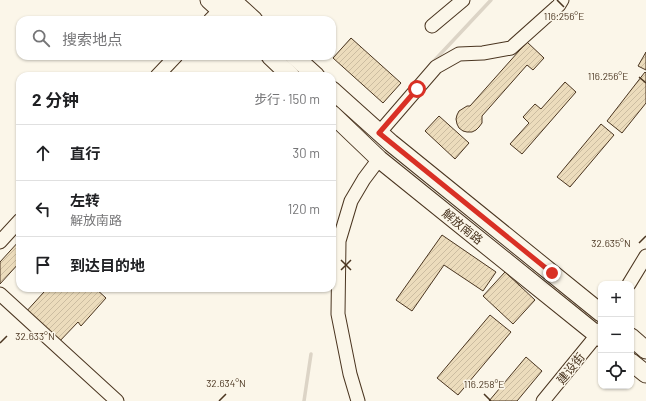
<!DOCTYPE html>
<html lang="zh">
<meta charset="utf-8">
<style>
:root{--surface:#fff;--page:#f2f2f2;--text:#202124;--muted:#757577;--line:#e0e0e0}
body{margin:0;font-family:Barlow,"Noto Sans SC",sans-serif;background:var(--page);color:var(--text)}
.controls{position:absolute;right:12px;bottom:12px;display:grid;overflow:hidden;border-radius:8px;box-shadow:0 1px 3px #0004}
.controls button{width:36px;height:36px;display:grid;place-items:center;padding:0;border:0;border-bottom:1px solid var(--line);background:var(--surface);color:var(--text);font:20px sans-serif}
.stop{position:absolute;width:12px;height:12px;margin:-9px;border:3px solid #d93025;border-radius:50%;background:#fff}
.stop.end{background:#d93025;border-color:#fff;box-shadow:0 1px 4px #0008}
.list{margin:0;padding:0;list-style:none}
h2{display:flex;justify-content:space-between;align-items:center;height:52px;margin:0;padding:0 16px;font-size:17px}
h2 small{font-size:13px;font-weight:400;color:var(--muted)}
.list li{display:grid;grid-template-columns:26px 1fr auto;gap:12px;align-items:center;box-sizing:border-box;height:56px;padding:0 16px;border-top:1px solid var(--line)}
.list b{display:block;font-size:15px;white-space:nowrap}
.list p{margin:0;font-size:13px;white-space:nowrap;color:var(--muted)}
.list em{font-size:13px;font-style:normal;color:var(--muted)}
.icon{flex:none;width:22px;height:22px;fill:none;stroke:currentColor;stroke-width:2;stroke-linecap:round;stroke-linejoin:round}
.map{position:relative;flex:none;width:646px;height:401px;overflow:hidden}
.search{position:absolute;background:var(--surface);box-shadow:0 1px 3px #0004;left:16px;top:16px;width:320px;height:44px;display:flex;align-items:center;gap:10px;box-sizing:border-box;padding:0 14px;border-radius:12px;color:var(--muted);font-size:15px}
.panel{position:absolute;background:var(--surface);box-shadow:0 1px 3px #0004;left:16px;top:72px;width:320px;height:220px;border-radius:12px}
.map>svg:first-child{display:block}
</style>
<div class="map">
<svg width="646" height="401" viewBox="0 0 646 401">
<defs>
<pattern id="building-hatch" width="6" height="6" patternUnits="userSpaceOnUse"><rect width="6" height="6" fill="#ecdcbc"/><path d="M-1 1l2-2M0 6l6-6M5 7l2-2" fill="none" stroke="#ccbda1"/></pattern>
</defs>
<rect width="100%" height="100%" fill="#fbf6e9"/>
<g fill="none" stroke-linecap="round" stroke-linejoin="round">
<g stroke="#dcd4c6" stroke-width="3.5">
<polyline points="432,63 491,0"/>
<polyline points="304,401 311,354"/>
</g>
</g>
<g fill="url(#building-hatch)" stroke="#4a3520">
<polygon points="351,38 401,83 383,103 333,58"/>
<polygon points="527,42 544,58 533,70 527,65 482,116 482,123 479,127 476,130 472,132 467,132 463,131 459,128 457,124 456,119 457,115 459,111 467,106 470,106"/>
<polygon points="646,52 646,70 638,66"/>
<polygon points="645,72 646,73 646,103 622,133 607,121"/>
<polygon points="565,82 576,92 522,154 510,144 529,123 523,117 535,104 541,109"/>
<polygon points="439,116 469,143 455,159 425,131"/>
<polygon points="601,124 614,135 570,187 557,177"/>
<polygon points="442,235 496,272 483,291 444,265 412,311 396,300"/>
<polygon points="20,240 20,262 0,284 0,262"/>
<polygon points="505,272 535,300 513,324 483,296"/>
<polygon points="40,288 95,288 106,298 81,326 78,322 57,344 24,314 44,292"/>
<polygon points="490,315 511,332 458,395 437,378"/>
<polygon points="526,357 542,371 517,401 489,401"/>
</g>
<g fill="none" stroke-linecap="round" stroke-linejoin="round">
<defs>
<g id="minor">
<polyline points="210,20 226,4"/>
<polyline points="432,26 463,0"/>
<polyline points="157,76 176,56"/>
<polyline points="379,133 436,67 459,54 483,53 511,48 559,5 562,0"/>
<polyline points="0,242 20,220"/>
<polyline points="629,284 646,256"/>
<polyline points="0,294 117,401"/>
<polyline points="358,401 350,374 338,314 339,241 351,201 364,179 379,159"/>
<polyline points="543,401 597,335 601,329"/>
</g>
<g id="major">
<polyline points="209,0 231,20"/>
<polyline points="232,0 254,20"/>
<polyline points="270,56 291,76"/>
<polyline points="294,56 316,76"/>
<polyline points="332,90 391,143 601,313"/>
<polyline points="332,114 379,159 601,338"/>
<polyline points="631,337 646,350"/>
<polyline points="631,362 646,374"/>
</g>
</defs>
<use href="#minor" stroke="#4a3520" stroke-width="15"/>
<use href="#major" stroke="#4a3520" stroke-width="19"/>
<use href="#minor" stroke="#fbf6e9" stroke-width="13"/>
<use href="#major" stroke="#fbf6e9" stroke-width="17"/>
</g>
<g fill="none" stroke-linecap="round" stroke-linejoin="round">
<polyline stroke="#d93025" stroke-width="5" points="417,89 379,133 552,273"/>
</g>
<path fill="none" stroke="#4a3520" stroke-width="1.5" d="M557 0 564 7M639 77 646 83M639 243 646 236M341 260 351 270M341 270 351 260M0 343 7 336M484 394 491 401M219 401 226 394"/>
<g text-anchor="middle" dominant-baseline="central" stroke-width="3" stroke-linejoin="round" paint-order="stroke">
<g font-size="12" fill="#4a3520" stroke="#fbf6e9">
<text transform="translate(463 226) rotate(39)">解放南路</text>
<text transform="translate(570 368) rotate(-51)">建设街</text>
</g>
</g>
<g font-size="10" text-anchor="middle" fill="#4a3520" stroke="#fbf6e9" stroke-width="3" stroke-linejoin="round" paint-order="stroke">
<text x="564" y="20">116.256°E</text>
<text x="608" y="80">116.256°E</text>
<text x="611" y="247">32.635°N</text>
<text x="35" y="340">32.633°N</text>
<text x="226" y="387">32.634°N</text>
<text x="484" y="388">116.258°E</text>
</g>
</svg>
<div class="controls">
<button>+</button>
<button>−</button>
<button><svg class="icon" aria-label="locate" viewBox="0 0 24 24"><circle cx="12" cy="12" r="6"/><path d="M12 2v4M12 18v4M2 12h4M18 12h4"/></svg></button>
</div>
<div class="stop" style="left:417px;top:89px"></div>
<div class="stop end" style="left:552px;top:273px"></div>
<div class="search"><svg class="icon" aria-label="search" viewBox="0 0 24 24"><circle cx="10" cy="10" r="6"/><path d="M15 15l6 6"/></svg>搜索地点</div>
<section class="panel">
<h2>2 分钟<small>步行 · 150 m</small></h2>
<ul class="list">
<li><svg class="icon" aria-label="ahead" viewBox="0 0 24 24"><path d="M12 20V5M6 11l6-6 6 6"/></svg><div><b>直行</b></div><em>30 m</em></li>
<li><svg class="icon" aria-label="left" viewBox="0 0 24 24"><path d="M17 20v-9H6M10 6l-5 5 5 5"/></svg><div><b>左转</b><p>解放南路</p></div><em>120 m</em></li>
<li><svg class="icon" aria-label="arrive" viewBox="0 0 24 24"><path d="M6 21V4h12l-3 4 3 4H6"/></svg><div><b>到达目的地</b></div></li>
</ul>
</section>
</div>
